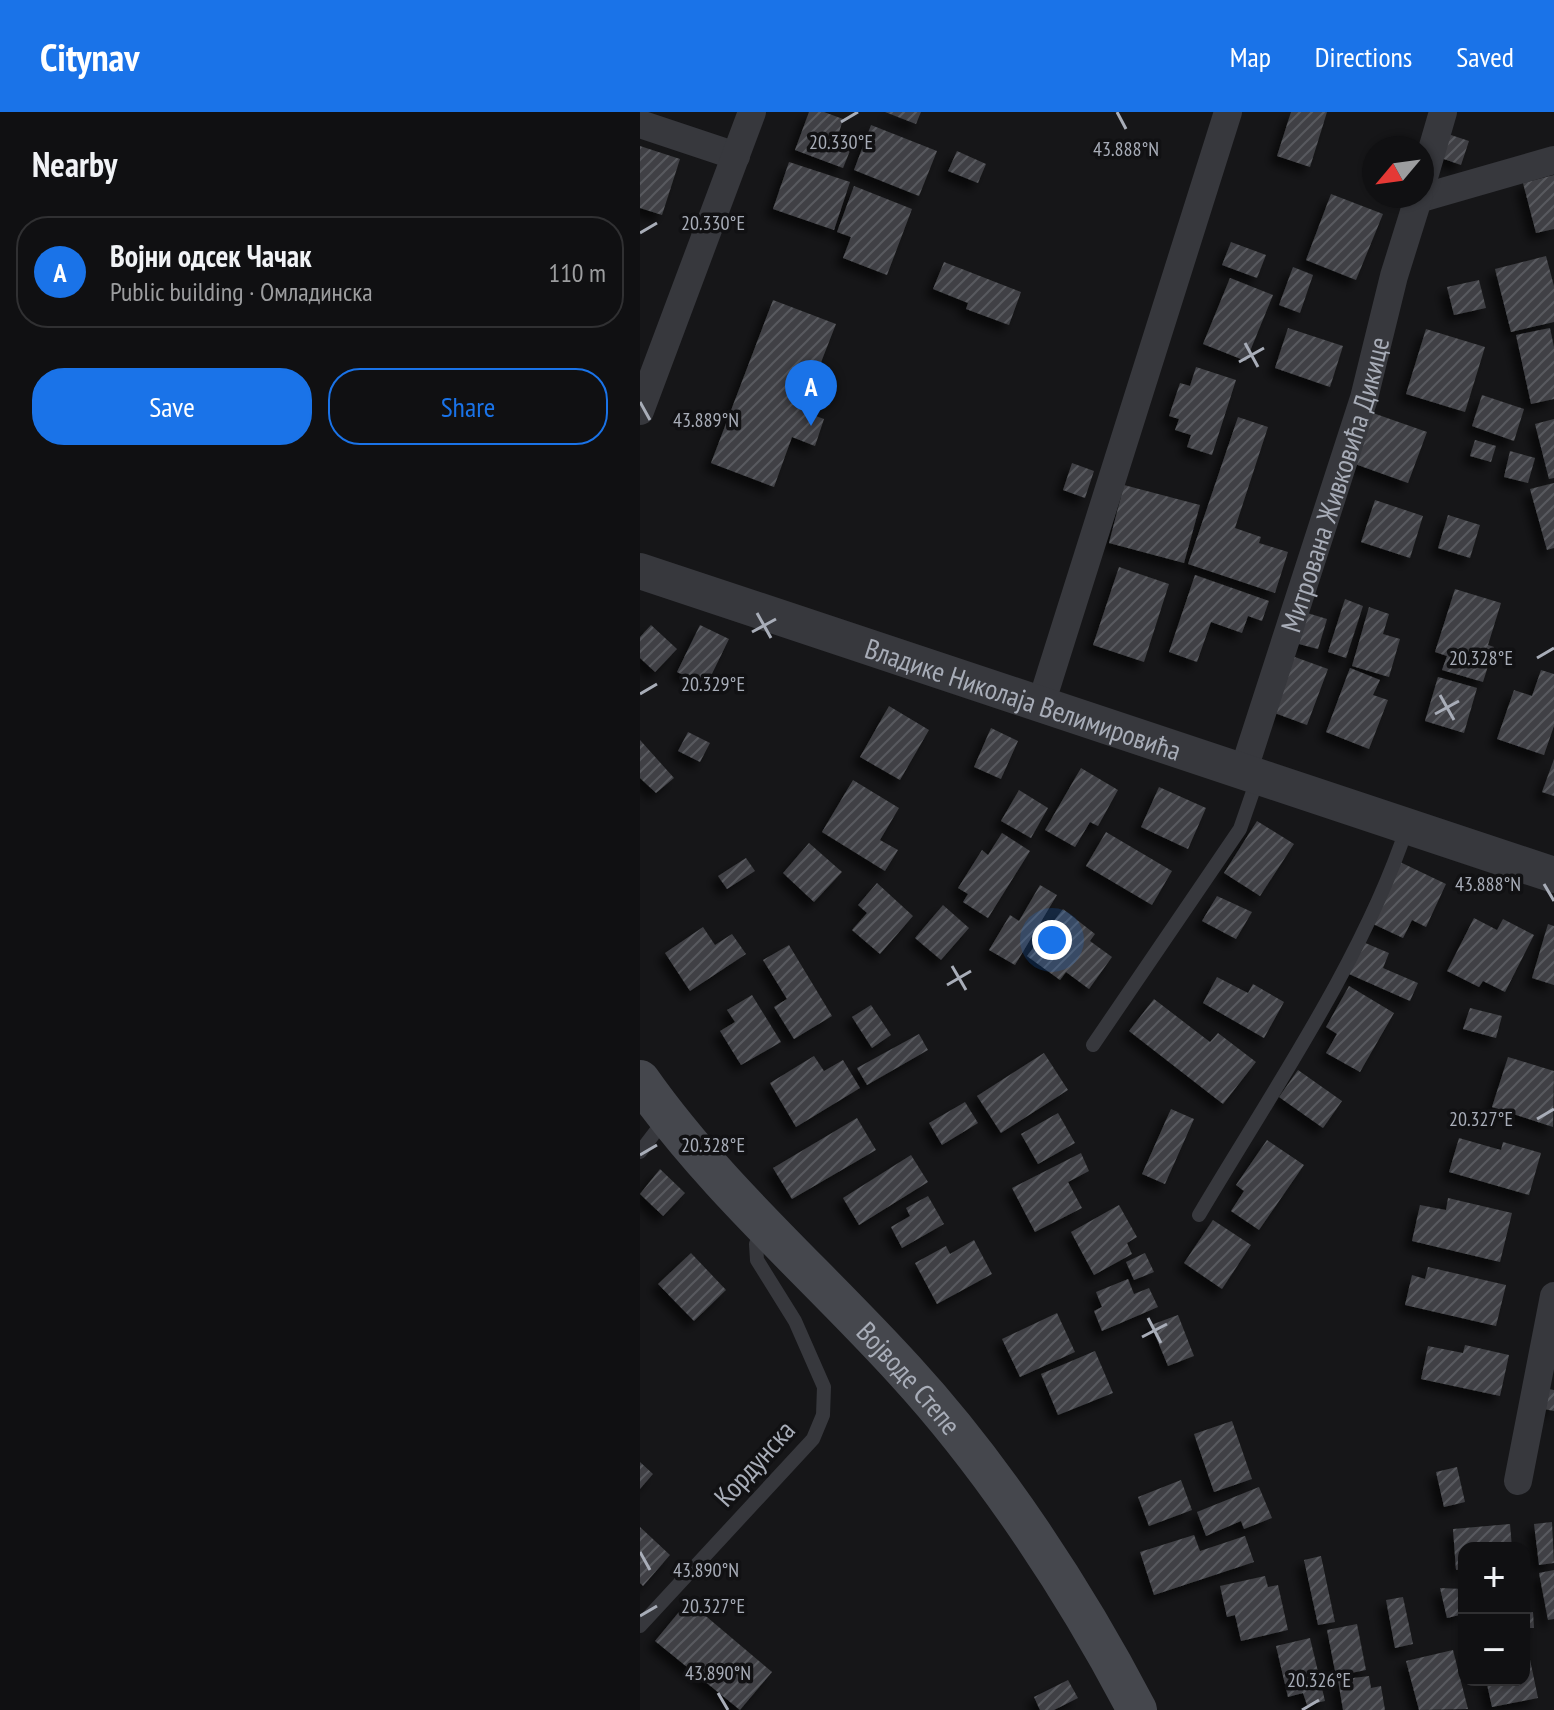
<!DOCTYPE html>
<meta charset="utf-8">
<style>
:root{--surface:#101012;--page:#19191b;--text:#f1f3f6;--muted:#9c9d9f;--line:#303032;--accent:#1a73e8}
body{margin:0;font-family:"PT Sans Narrow",sans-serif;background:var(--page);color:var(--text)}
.controls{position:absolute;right:24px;bottom:24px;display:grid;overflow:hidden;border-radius:16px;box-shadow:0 2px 6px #0004}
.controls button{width:72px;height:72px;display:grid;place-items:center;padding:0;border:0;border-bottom:2px solid var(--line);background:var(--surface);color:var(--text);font:40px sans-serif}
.compass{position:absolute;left:722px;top:24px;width:72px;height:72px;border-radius:50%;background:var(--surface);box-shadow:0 2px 6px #0004;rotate:241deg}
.you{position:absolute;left:412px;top:828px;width:28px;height:28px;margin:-20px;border:6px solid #fff;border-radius:50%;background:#1a73e8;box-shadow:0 0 0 12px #1a73e833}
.badge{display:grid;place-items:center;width:52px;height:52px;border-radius:50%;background:var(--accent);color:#fff;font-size:26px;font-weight:700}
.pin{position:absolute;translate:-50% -66px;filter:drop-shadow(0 2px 4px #0008)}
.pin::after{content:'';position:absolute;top:42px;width:28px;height:24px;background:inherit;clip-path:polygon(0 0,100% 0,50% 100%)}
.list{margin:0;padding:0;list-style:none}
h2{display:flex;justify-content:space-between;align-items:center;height:104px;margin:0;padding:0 32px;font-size:34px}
h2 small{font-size:26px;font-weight:400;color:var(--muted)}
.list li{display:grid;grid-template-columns:52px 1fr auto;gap:24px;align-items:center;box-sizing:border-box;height:112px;margin:0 16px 16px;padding:0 16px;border:2px solid var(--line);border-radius:32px}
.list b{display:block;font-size:30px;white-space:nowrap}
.list p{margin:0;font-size:26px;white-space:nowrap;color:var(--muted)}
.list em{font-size:26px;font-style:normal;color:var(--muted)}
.actions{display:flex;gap:16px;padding:24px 32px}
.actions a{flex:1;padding:18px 0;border:2px solid var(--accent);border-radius:32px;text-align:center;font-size:28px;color:var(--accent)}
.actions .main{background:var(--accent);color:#fff}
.map{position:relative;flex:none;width:914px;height:1598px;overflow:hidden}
header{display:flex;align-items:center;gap:48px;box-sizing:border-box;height:112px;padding:0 40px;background:var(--accent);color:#fff}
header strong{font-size:38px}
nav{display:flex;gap:44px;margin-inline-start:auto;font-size:28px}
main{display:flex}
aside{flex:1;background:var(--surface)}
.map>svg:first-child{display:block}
</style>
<header>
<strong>Citynav</strong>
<nav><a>Map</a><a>Directions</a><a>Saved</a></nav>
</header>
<main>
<aside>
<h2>Nearby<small></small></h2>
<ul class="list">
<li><span class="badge">A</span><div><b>Војни одсек Чачак</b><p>Public building · Омладинска</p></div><em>110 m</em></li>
</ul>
<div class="actions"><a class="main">Save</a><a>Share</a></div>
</aside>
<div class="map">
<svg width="914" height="1598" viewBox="0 0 914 1598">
<defs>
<pattern id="building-hatch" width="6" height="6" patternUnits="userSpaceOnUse" patternTransform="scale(2)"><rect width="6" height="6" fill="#404145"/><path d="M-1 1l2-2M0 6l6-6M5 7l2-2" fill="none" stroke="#595a5e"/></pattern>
<filter id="shadow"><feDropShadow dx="-7" dy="7" stdDeviation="4" flood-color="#0009"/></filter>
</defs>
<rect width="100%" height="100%" fill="#161618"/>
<g fill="url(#building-hatch)" filter="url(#shadow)">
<polygon points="169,0 184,0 203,7 199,21 215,26 203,56 155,38"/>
<polygon points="245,0 281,0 276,12"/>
<polygon points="651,0 687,0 670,55 637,44"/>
<polygon points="231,13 297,39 279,84 214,58"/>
<polygon points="808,22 829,29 821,53 801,46"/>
<polygon points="0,34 40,47 22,103 0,96"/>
<polygon points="317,39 346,52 338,71 308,59"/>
<polygon points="149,50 210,70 194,118 133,97"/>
<polygon points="914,63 914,117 896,121 883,71"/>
<polygon points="214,74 272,97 247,163 203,146 211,125 197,120"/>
<polygon points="691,82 743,102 716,168 666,148"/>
<polygon points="591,130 626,143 617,166 582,153"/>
<polygon points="906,144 914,174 914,210 871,220 855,157"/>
<polygon points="304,150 381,180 369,213 326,197 328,191 293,177"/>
<polygon points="653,155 673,163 660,201 639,193"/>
<polygon points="590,166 633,183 606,249 563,232"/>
<polygon points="839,168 846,196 814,203 807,175"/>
<polygon points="133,188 196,212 162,299 184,307 175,334 152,325 134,375 71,351"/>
<polygon points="648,216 703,234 690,275 635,256"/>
<polygon points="910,216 914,235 914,287 891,292 876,223"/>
<polygon points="786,217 845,235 825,300 766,282"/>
<polygon points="556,255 596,268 572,343 547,335 551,323 535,318 539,307 529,304 540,271 550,274"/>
<polygon points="842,283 884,297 874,329 832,314"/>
<polygon points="733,301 787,320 768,371 715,352"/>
<polygon points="598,305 628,315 595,416 621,425 619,431 648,440 635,481 548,452"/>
<polygon points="914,307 914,366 909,367 895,312"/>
<polygon points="835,328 856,334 851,350 830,344"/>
<polygon points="870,339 895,346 888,371 864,365"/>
<polygon points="432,351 454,359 445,386 423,378"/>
<polygon points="914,371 914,436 907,438 890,377"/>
<polygon points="484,373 560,393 544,451 469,431"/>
<polygon points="735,388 783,404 770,446 721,430"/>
<polygon points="808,403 840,413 830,446 798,436"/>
<polygon points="479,455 529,472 504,550 453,533"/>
<polygon points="555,463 629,489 622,509 608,504 602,521 571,510 557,550 529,540"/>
<polygon points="815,477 861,491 848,533 854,535 843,570 802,558 807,544 795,540"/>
<polygon points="705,487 723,494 706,546 688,540"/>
<polygon points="729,495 749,502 743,522 760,527 749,565 712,554"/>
<polygon points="664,500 687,507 678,537 655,531"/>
<polygon points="11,513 37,537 15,560 0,546 0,525"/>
<polygon points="60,513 89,527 66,574 37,560"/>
<polygon points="652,544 688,557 667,613 632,600"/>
<polygon points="710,556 740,568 733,583 748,588 729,637 686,620"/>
<polygon points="901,558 914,562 914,614 904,643 857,627 874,578 892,584"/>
<polygon points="798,565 837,576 824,621 785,609"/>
<polygon points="249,594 289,618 260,668 220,645"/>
<polygon points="351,616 378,629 361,667 334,655"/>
<polygon points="48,620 70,631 60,650 38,639"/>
<polygon points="0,628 34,666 16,681 0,666"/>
<polygon points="914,647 914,684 902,680"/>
<polygon points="441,656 478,678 458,714 450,710 435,735 405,718"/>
<polygon points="213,668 259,696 240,728 258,738 245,759 182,720"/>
<polygon points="519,675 566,696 548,737 501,715"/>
<polygon points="379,678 408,696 391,726 361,709"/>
<polygon points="617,709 654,732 620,784 584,761"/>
<polygon points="466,720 532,759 512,793 446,754"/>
<polygon points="362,721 390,739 348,806 323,790 328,782 318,776 342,738 348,743"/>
<polygon points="169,731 202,760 174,790 143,761"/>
<polygon points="106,746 115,759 87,777 78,764"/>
<polygon points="760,750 806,772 786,815 772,808 763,826 731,811"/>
<polygon points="237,771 273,804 240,842 212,818 227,801 218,793"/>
<polygon points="400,773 417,783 375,853 349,838 370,803 379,809"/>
<polygon points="577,784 612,800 596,827 562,809"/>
<polygon points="303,793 329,816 301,848 275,826"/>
<polygon points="423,797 455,822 450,829 472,845 449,877 426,860 420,868 387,844"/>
<polygon points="834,806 857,818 863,807 894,823 865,880 843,869 839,875 807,859"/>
<polygon points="908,812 914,814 914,873 892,866"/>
<polygon points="63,815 75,833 92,822 106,842 50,879 25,841"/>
<polygon points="723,830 749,841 743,856 778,871 770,889 709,862"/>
<polygon points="149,833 192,904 154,927 134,895 147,887 123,848"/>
<polygon points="577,865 608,881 613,872 644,890 624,926 563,891"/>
<polygon points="709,874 754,901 720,960 686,941 697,922 686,915"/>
<polygon points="112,883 141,930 101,953 80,919 95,910 87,898"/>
<polygon points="514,887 570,930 578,921 616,950 583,992 489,919"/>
<polygon points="231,893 251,923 232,936 212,905"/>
<polygon points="830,896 862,904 856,926 823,917"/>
<polygon points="279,922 288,938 227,973 217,956"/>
<polygon points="404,941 428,978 361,1021 337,984"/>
<polygon points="174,944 184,959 203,948 220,976 156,1015 130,971"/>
<polygon points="868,945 914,959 913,1015 852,995"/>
<polygon points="658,958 702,989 683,1016 639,985"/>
<polygon points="325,990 338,1011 302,1033 289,1011"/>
<polygon points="531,997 554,1007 525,1072 502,1062"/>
<polygon points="418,1001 435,1031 398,1052 381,1022"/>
<polygon points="217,1006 236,1038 152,1087 133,1056"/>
<polygon points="819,1026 861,1038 863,1030 901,1041 889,1083 809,1060"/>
<polygon points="627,1028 664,1053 619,1118 591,1099 604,1079 596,1073"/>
<polygon points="441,1041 449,1059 428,1070 442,1096 395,1120 372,1076"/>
<polygon points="271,1043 288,1070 219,1113 203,1086"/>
<polygon points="20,1057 45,1081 23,1104 0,1082"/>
<polygon points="288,1084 304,1112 262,1136 251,1115 270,1104 266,1096"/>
<polygon points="808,1086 872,1101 860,1150 772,1129 780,1093 806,1098"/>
<polygon points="479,1093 497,1125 487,1131 492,1142 454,1163 431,1120"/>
<polygon points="573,1108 611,1133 582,1177 544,1151"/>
<polygon points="334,1128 352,1162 297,1192 275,1151 306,1134 310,1142"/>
<polygon points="51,1141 86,1178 54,1209 18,1172"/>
<polygon points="505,1141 514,1160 494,1168 486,1150"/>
<polygon points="788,1155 866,1173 856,1214 765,1193 772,1163 785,1167"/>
<polygon points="488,1167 494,1182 509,1176 518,1195 462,1219 454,1199 462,1195 456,1180"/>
<polygon points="417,1201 435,1240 380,1265 362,1227"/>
<polygon points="538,1203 554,1244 528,1254 511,1213"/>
<polygon points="825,1233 869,1243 860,1284 781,1267 788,1234 823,1241"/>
<polygon points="455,1239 473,1281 418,1303 401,1262"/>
<polygon points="909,1277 914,1278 914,1299 904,1297"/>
<polygon points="592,1309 612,1367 574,1380 554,1322"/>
<polygon points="0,1350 13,1362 0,1377"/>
<polygon points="817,1355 825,1390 804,1395 796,1360"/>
<polygon points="541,1368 552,1398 509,1414 498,1385"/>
<polygon points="619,1375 632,1406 604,1417 601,1409 566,1424 557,1400"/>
<polygon points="912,1410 914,1451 899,1453 894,1412"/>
<polygon points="870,1412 872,1436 824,1436 824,1457 816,1458 813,1417"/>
<polygon points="0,1415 30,1443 3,1474 0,1471"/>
<polygon points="554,1423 560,1439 605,1424 614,1450 514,1483 500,1440"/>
<polygon points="681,1444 695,1510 678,1513 664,1448"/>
<polygon points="914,1458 914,1507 908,1508 899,1461"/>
<polygon points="625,1464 628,1475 638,1473 648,1518 601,1529 595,1503 587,1505 580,1474"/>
<polygon points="800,1476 823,1477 824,1502 807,1506"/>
<polygon points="763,1485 773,1532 755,1536 746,1488"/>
<polygon points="48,1489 132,1560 100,1598 15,1529"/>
<polygon points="893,1500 894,1516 884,1516 884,1501"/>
<polygon points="717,1512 726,1558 696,1564 687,1518"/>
<polygon points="670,1526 685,1589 667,1593 663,1581 648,1585 636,1534"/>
<polygon points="887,1533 898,1586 852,1595 846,1568 884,1568"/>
<polygon points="813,1538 828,1597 779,1598 766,1549"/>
<polygon points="729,1564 731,1576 741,1574 745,1598 703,1598 698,1568"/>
<polygon points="428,1568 438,1586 414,1598 400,1598 394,1585"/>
</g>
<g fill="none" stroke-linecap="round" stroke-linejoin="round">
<g stroke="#37383d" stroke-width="14">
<polyline points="453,933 600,717 618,665"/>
<polyline points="0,1040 26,1006"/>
<path d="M559 1103C630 983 724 846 767 715"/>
<polyline points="0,1514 173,1327 183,1303 184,1275 155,1209 117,1148 116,1132 123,1117"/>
</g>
<g stroke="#37383d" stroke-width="28">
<polyline points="0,12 96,44"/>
<polyline points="782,72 803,0"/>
<polyline points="778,87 914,48"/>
<polyline points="0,299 112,0"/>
<polyline points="401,592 588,0"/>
<path id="s1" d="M603 660 724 286 754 164 779 84"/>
<polyline points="878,1369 914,1184"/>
</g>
<path stroke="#37383d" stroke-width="36" id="s2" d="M0 459 914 763"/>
<path stroke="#45474d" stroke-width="40" id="s3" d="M0 968C75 1075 177 1162 265 1259 354 1356 436 1481 497 1598"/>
</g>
<path fill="none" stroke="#a8adb8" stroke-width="3" d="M477 0 486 17M201 10 218 0M0 121 17 111M605 231 618 255M599 250 624 236M0 290 10 308M117 501 131 526M112 520 136 507M897 546 914 536M0 582 17 572M800 583 814 608M795 602 819 589M904 772 914 789M312 854 326 878M307 873 331 859M897 1007 914 997M0 1043 17 1033M508 1206 521 1231M502 1225 527 1212M0 1440 10 1458M0 1504 17 1494M78 1581 88 1598M662 1598 679 1588"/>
<g text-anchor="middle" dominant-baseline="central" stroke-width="7" stroke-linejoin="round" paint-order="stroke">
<g font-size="28" fill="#a8adb8" stroke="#111113">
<text stroke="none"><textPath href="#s1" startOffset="302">Митрована Живковића Дикице</textPath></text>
<text stroke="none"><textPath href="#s2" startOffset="404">Владике Николаја Велимировића</textPath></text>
<text stroke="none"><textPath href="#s3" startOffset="402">Војводе Степе</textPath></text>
<text transform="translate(114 1351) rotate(-48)">Кордунска</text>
</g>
</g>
<g font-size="20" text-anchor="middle" fill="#a8adb8" stroke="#111113" stroke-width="7" stroke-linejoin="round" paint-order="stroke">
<text x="201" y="37">20.330°E</text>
<text x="486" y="44">43.888°N</text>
<text x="73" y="118">20.330°E</text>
<text x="66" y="315">43.889°N</text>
<text x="841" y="553">20.328°E</text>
<text x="73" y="579">20.329°E</text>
<text x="848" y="779">43.888°N</text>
<text x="841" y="1014">20.327°E</text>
<text x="73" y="1040">20.328°E</text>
<text x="66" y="1465">43.890°N</text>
<text x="73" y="1501">20.327°E</text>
<text x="78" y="1568">43.890°N</text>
<text x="679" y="1575">20.326°E</text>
</g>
</svg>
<div class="controls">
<button>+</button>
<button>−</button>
</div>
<svg class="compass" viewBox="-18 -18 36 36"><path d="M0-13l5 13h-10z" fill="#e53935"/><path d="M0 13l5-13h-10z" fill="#9c9d9f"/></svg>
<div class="you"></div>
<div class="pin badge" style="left:171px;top:314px">A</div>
</div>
</main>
